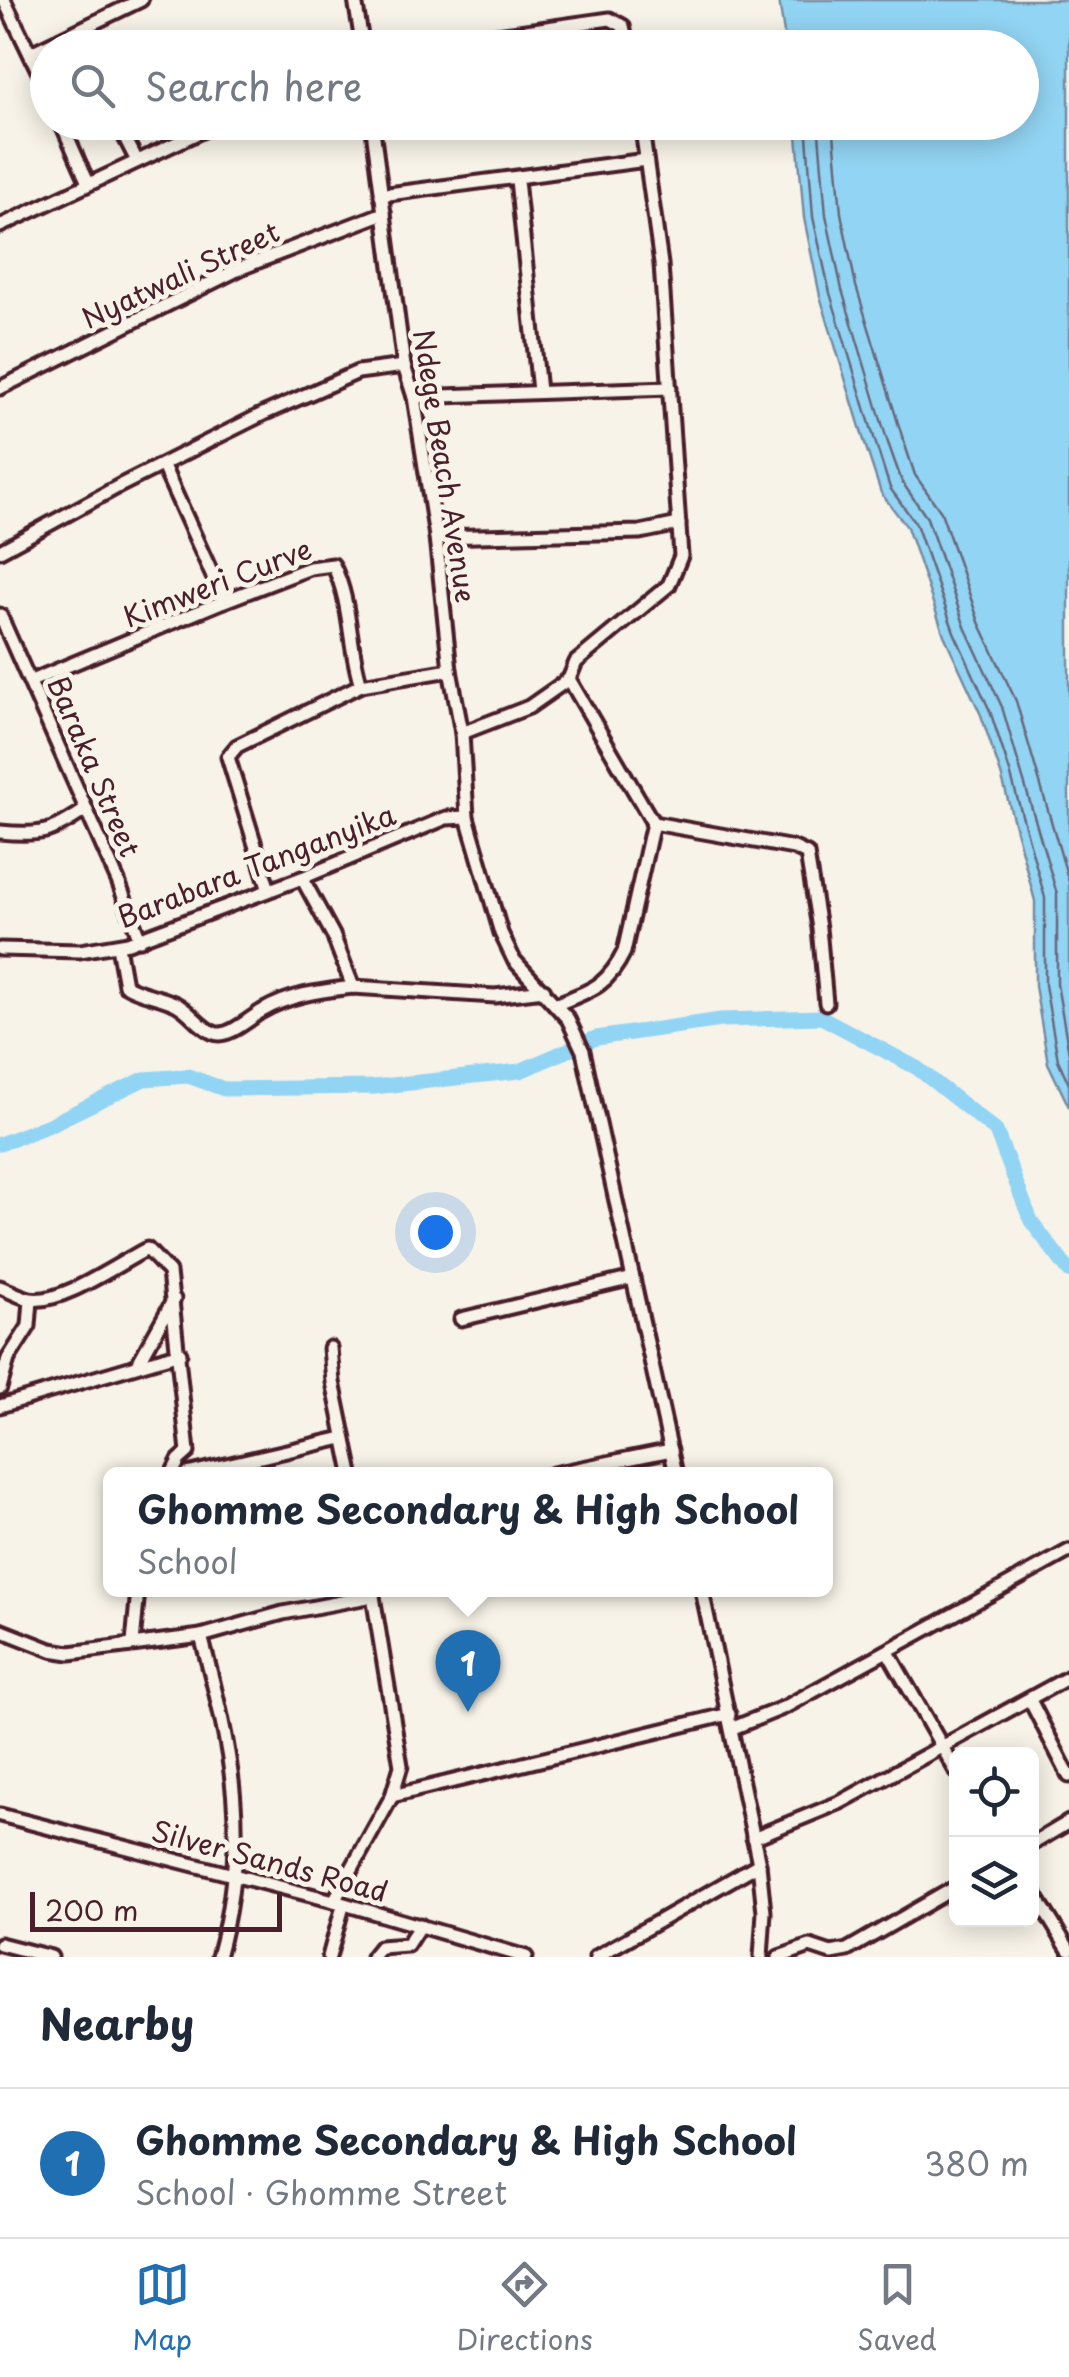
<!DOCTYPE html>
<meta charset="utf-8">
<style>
:root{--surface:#fff;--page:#f6f6f7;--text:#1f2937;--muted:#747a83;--line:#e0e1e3;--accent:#1f6fb2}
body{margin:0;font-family:"Playpen Sans",sans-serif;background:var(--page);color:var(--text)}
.controls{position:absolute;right:30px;bottom:30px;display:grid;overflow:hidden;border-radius:15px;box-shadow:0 5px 25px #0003}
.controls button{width:90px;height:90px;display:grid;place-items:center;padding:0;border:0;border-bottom:2px solid var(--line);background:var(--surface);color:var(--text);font:50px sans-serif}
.scale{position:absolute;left:30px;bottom:25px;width:252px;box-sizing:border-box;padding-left:10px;border:5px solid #4a1f2b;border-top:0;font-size:28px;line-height:35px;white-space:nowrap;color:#4a1f2b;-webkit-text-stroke:8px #f7f3e8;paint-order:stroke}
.you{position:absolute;left:435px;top:1232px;width:35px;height:35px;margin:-25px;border:8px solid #fff;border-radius:50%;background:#1a73e8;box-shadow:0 0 0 15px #1a73e833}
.badge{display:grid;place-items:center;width:65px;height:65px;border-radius:50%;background:var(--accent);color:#fff;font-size:32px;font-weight:700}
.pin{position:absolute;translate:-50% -82px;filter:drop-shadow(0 2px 5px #0008)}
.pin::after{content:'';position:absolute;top:52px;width:35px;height:30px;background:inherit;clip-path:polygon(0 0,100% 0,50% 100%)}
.popup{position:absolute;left:103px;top:1467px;width:730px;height:130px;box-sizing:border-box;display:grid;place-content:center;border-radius:15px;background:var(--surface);filter:drop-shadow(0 2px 8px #0005);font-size:32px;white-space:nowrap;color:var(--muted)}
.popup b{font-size:38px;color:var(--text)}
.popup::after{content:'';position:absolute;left:50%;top:100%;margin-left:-20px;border:20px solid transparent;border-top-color:var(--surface)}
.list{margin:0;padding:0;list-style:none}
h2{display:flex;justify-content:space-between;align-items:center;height:130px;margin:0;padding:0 40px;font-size:42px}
h2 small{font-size:32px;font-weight:400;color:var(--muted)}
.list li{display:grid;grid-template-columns:65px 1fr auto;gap:30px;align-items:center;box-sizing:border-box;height:150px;padding:0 40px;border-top:2px solid var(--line)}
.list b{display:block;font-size:38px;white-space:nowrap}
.list p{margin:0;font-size:32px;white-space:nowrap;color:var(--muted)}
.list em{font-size:32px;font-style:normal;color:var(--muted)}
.icon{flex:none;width:55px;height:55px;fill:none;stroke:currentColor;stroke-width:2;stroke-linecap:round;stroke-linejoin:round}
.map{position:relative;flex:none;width:1069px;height:1957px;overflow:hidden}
.search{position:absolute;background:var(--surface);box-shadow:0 5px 25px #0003;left:30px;right:30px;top:30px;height:110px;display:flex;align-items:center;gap:25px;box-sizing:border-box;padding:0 35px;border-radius:55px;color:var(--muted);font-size:38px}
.sheet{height:280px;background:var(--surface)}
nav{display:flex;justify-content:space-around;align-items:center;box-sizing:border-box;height:140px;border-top:2px solid var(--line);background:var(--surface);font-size:28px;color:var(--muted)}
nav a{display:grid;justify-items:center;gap:5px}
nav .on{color:var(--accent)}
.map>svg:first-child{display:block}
</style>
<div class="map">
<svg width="1069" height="1957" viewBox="0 0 1069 1957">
<rect width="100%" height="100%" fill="#f7f3e8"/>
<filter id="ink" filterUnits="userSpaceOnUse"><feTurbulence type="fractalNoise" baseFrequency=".01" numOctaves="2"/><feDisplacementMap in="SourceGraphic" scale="20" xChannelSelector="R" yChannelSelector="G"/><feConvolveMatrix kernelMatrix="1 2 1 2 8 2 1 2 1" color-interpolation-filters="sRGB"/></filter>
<g filter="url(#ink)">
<polygon fill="#92d4f3" stroke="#758ca3" stroke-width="2.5" points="779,0 1069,0 1069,1107 1048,1063 1035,986 1035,901 1001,774 981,715 944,635 907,527 881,493 866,447 820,296 804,218 796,123 1022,122 1022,48 786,47"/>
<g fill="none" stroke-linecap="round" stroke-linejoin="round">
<g stroke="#67677b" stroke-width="2.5">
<polyline points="806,122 813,217 830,293 876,444 890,488 916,524 954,632 990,711 1010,772 1045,898 1045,985 1058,1060 1069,1084"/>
<polyline points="818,122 826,215 842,290 887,440 902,482 927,518 965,627 1002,707 1057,894 1057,984 1069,1053"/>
<polyline points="833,122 841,213 856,286 902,436 915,475 941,512 979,622 1016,701 1069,882"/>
</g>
<polyline stroke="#92d4f3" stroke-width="15" points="0,1144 49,1125 144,1079 188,1076 224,1089 374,1087 520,1071 596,1038 721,1020 821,1017 917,1068 996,1131 1031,1221 1069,1271"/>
<defs>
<g id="minor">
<polyline points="4,0 48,91"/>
<polyline points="355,0 363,48"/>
<polyline points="406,48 610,19 623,26 628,48"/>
<polyline points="31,53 141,0"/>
<polyline points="61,122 88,183"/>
<polyline points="117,122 137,161"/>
<polyline points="372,122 404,366 414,397 436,537 450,670 462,733 467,817 501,933 514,960 568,1019 583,1051 676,1474"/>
<polyline points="517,180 539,391"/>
<polyline points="381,195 646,160"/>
<polyline points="0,226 221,122"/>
<polyline points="0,388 241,268 384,213"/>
<polyline points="414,397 670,388"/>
<polyline points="163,466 224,601"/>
<polyline points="436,537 640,532 679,524"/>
<polyline points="0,551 121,485 263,414 358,372 404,366"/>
<polyline points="0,615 118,881 140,940"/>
<path d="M31 681 224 601 310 568 333 565C352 603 348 646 361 685L450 670"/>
<polyline points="462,733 529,707 569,679"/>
<polyline points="653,823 794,848 807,854 819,928 826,1003"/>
<path d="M0 832C40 836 52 833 85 810"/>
<polyline points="302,878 333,935 353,987"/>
<polyline points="269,890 228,757 237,746 361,685"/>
<path d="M118 946 125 985C141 995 160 996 176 1004 190 1011 200 1028 214 1033 228 1039 251 1017 262 1011 291 994 321 991 353 987L495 996 544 990"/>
<polyline points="0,949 80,951 128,943 302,878 446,818 467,817"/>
<path d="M557 1004C591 990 607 987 624 952L653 823 569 679 576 662 669 585 681 556 661 264 641 122"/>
<polyline points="147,1249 169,1272 188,1452 179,1460 172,1474"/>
<path d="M0 1287C10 1291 20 1297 30 1299 60 1305 118 1264 145 1250"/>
<polyline points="461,1319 633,1278"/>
<polyline points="330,1348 333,1382 352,1474"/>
<polyline points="139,1362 174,1299"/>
<polyline points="0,1388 8,1359 29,1326 31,1300"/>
<polyline points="0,1406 180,1353"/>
<polyline points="187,1474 343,1438"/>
<polyline points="553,1474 671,1450"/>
<polyline points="702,1590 759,1864 764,1912 761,1957"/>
<polyline points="0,1630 51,1650 70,1653 201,1636 283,1613 373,1596"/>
<path d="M201 1636C232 1751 251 1838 218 1957"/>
<polyline points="133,1643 138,1590"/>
<polyline points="888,1652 956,1771"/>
<polyline points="1030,1700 1069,1776"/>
<polyline points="733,1728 785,1707 1069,1551"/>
<polyline points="392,1796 729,1714"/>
<polyline points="0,1815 334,1901 526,1957"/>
<polyline points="753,1838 841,1802 1069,1677"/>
<polyline points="1032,1844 1069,1822"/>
<polyline points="1032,1890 1069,1950"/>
<polyline points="334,1901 392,1796 401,1766 372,1590"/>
<polyline points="0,1944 51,1957"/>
<polyline points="329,1957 343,1906"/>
<polyline points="372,1957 380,1947 407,1945 420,1925"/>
<polyline points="596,1957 759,1864"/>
<polyline points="779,1957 810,1946 831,1953 847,1950 956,1887"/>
</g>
</defs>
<use href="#minor" stroke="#4a1f2b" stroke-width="19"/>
<use href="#minor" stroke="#f7f3e8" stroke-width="11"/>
</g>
</g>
<g text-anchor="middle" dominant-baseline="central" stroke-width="10" stroke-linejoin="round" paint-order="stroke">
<g font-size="28" fill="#4a1f2b" stroke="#f7f3e8">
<text transform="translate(180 274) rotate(-25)">Nyatwali Street</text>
<text transform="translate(446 466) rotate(81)">Ndege Beach Avenue</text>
<text transform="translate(217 582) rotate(-21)">Kimweri Curve</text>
<text transform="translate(95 766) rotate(67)">Baraka Street</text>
<text transform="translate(256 865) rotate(-21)">Barabara Tanganyika</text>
<text transform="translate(270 1860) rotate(15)">Silver Sands Road</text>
</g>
</g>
</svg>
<div class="controls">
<button><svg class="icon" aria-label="locate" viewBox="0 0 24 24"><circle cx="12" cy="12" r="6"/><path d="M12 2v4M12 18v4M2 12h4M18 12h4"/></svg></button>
<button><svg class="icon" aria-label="layers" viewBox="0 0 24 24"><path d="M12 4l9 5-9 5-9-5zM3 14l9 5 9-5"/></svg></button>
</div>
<div class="scale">200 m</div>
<div class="you"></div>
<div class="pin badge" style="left:468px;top:1712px">1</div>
<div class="popup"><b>Ghomme Secondary &amp; High School</b>School</div>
<div class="search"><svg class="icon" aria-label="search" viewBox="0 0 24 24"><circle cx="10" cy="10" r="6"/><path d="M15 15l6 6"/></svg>Search here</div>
</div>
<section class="sheet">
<h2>Nearby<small></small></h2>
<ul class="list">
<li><span class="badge">1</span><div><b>Ghomme Secondary &amp; High School</b><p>School · Ghomme Street</p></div><em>380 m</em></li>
</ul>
</section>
<nav>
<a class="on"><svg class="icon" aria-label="map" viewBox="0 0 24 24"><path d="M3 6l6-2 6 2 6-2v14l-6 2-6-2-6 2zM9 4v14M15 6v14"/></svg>Map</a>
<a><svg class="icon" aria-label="directions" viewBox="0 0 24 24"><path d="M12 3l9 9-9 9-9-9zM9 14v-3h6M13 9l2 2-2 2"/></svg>Directions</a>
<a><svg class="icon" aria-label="saved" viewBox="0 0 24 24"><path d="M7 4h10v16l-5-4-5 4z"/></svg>Saved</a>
</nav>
